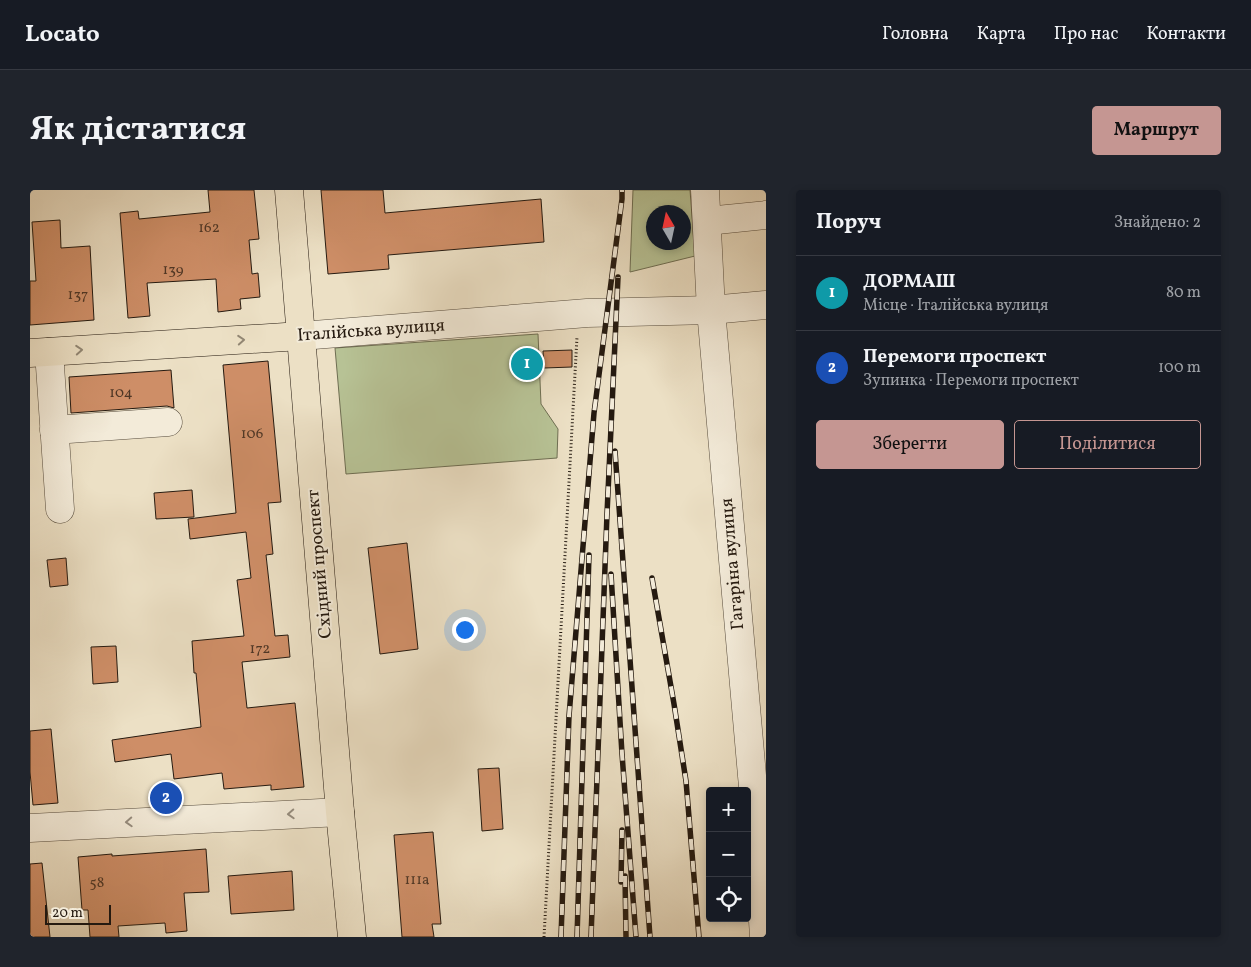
<!DOCTYPE html>
<html lang="uk">
<meta charset="utf-8">
<style>
:root{--surface:#171b24;--page:#20242c;--text:#f1f3f6;--muted:#9ea1a6;--line:#363941;--accent:#c59692}
body{margin:0;font-family:Vollkorn,serif;background:var(--page);color:var(--text)}
.controls{position:absolute;right:15px;bottom:15px;display:grid;overflow:hidden;border-radius:5px;box-shadow:0 2px 8px #0003}
.controls button{width:45px;height:45px;display:grid;place-items:center;padding:0;border:0;border-bottom:1px solid var(--line);background:var(--surface);color:var(--text);font:25px sans-serif}
.compass{position:absolute;left:616px;top:15px;width:45px;height:45px;border-radius:50%;background:var(--surface);box-shadow:0 2px 8px #0003;rotate:351deg}
.scale{position:absolute;left:15px;bottom:12px;width:66px;box-sizing:border-box;padding-left:5px;border:2px solid #251a10;border-top:0;font-size:14px;line-height:18px;white-space:nowrap;color:#251a10;-webkit-text-stroke:4px #f3ebd9;paint-order:stroke}
.you{position:absolute;left:434px;top:439px;width:18px;height:18px;margin:-12px;border:4px solid #fff;border-radius:50%;background:#1a73e8;box-shadow:0 0 0 8px #1a73e833}
.badge{display:grid;place-items:center;width:32px;height:32px;border-radius:50%;background:var(--accent);color:#fff;font-size:16px;font-weight:700}
.pin{position:absolute;translate:-50% -50%;border:2px solid #fff;box-shadow:0 1px 5px #0006}
.list{margin:0;padding:0;list-style:none}
h2{display:flex;justify-content:space-between;align-items:center;height:65px;margin:0;padding:0 20px;font-size:21px}
h2 small{font-size:16px;font-weight:400;color:var(--muted)}
.list li{display:grid;grid-template-columns:32px 1fr auto;gap:15px;align-items:center;box-sizing:border-box;height:75px;padding:0 20px;border-top:1px solid var(--line)}
.list b{display:block;font-size:19px;white-space:nowrap}
.list p{margin:0;font-size:16px;white-space:nowrap;color:var(--muted)}
.list em{font-size:16px;font-style:normal;color:var(--muted)}
.actions{display:flex;gap:10px;padding:15px 20px}
.actions a{flex:1;padding:11px 0;border:1px solid var(--accent);border-radius:5px;text-align:center;font-size:18px;color:var(--accent)}
.actions .main{background:var(--accent);color:#111}
.icon{flex:none;width:28px;height:28px;fill:none;stroke:currentColor;stroke-width:2;stroke-linecap:round;stroke-linejoin:round}
.map{position:relative;flex:none;width:736px;height:747px;overflow:hidden;border-radius:5px}
header{display:flex;align-items:center;gap:30px;box-sizing:border-box;height:70px;padding:0 25px;background:var(--surface);border-bottom:1px solid var(--line)}
header strong{font-size:24px}
nav{display:flex;gap:28px;margin-inline-start:auto;font-size:18px}
.intro{display:flex;align-items:center;justify-content:space-between;box-sizing:border-box;height:120px;padding:0 30px}
h1{margin:0;font-size:35px}
.button{padding:12px 22px;border-radius:5px;background:var(--accent);color:#111;font-size:18px;font-weight:700}
main{display:flex;gap:30px;padding:0 30px}
aside{flex:1;background:var(--surface);border-radius:5px;box-shadow:0 2px 8px #0003}
.map>svg:first-child{display:block}
</style>
<header>
<strong>Locato</strong>
<nav><a>Головна</a><a>Карта</a><a>Про нас</a><a>Контакти</a></nav>
</header>
<div class="intro"><h1>Як дістатися</h1><a class="button">Маршрут</a></div>
<main>
<div class="map">
<svg width="736" height="747" viewBox="0 0 736 747">
<rect width="100%" height="100%" fill="#ece0c5"/>
<filter id="stains"><feTurbulence type="fractalNoise" baseFrequency=".004" numOctaves="4"/><feColorMatrix values="0 0 0 0 .2 0 0 0 0 .09 0 0 0 0 .02 0 0 0 .5 -.17"/></filter>
<radialGradient id="worn" r=".72"><stop offset=".6" stop-color="#630" stop-opacity="0"/><stop offset="1" stop-color="#630" stop-opacity=".3"/></radialGradient>
<g fill="#b7c295" stroke="#6e6e52" fill-rule="evenodd">
<path d="M603 0H660L665 66 600 82ZM624 22H654V52H624Z"/>
<polygon points="508,144 511,214 528,239 527,268 316,284 305,158"/>
</g>
<g fill="#ce8e67" stroke="#251a10">
<polygon points="178,0 224,0 229,49 219,50 222,84 228,83 230,107 210,109 211,119 188,122 186,89 117,93 120,126 98,128 90,23 108,21 109,29 180,22"/>
<polygon points="291,0 353,0 355,23 511,9 514,52 358,65 359,79 298,84"/>
<polygon points="30,30 31,58 60,56 64,130 0,135 0,91 6,91 2,32"/>
<polygon points="542,160 542,177 514,178 513,161"/>
<polygon points="238,171 251,312 238,313 243,364 236,365 245,446 258,445 260,467 212,472 217,518 265,513 274,597 241,600 241,595 194,599 192,583 144,589 141,564 85,572 82,550 171,537 166,483 164,483 162,451 214,446 207,390 221,388 216,342 160,349 158,329 206,323 193,175"/>
<polygon points="141,180 144,218 137,216 41,223 39,187"/>
<polygon points="162,300 164,327 126,329 124,303"/>
<polygon points="377,353 388,459 350,464 338,358"/>
<polygon points="36,368 38,395 20,397 17,370"/>
<polygon points="86,456 88,492 63,494 61,457"/>
<polygon points="21,539 28,613 3,615 0,582 0,541"/>
<polygon points="469,578 473,639 452,641 448,579"/>
<polygon points="403,642 411,734 402,734 404,747 372,747 364,645"/>
<polygon points="176,659 179,702 154,703 157,741 136,743 135,733 88,736 89,747 60,747 58,720 52,720 48,667 82,664 82,666"/>
<polygon points="12,673 20,747 0,747 0,674"/>
<polygon points="262,681 264,720 201,724 198,686"/>
</g>
<g fill="none" stroke-linecap="round" stroke-linejoin="round">
<defs>
<g id="minor">
<polyline points="675,0 681,120 729,665 734,747"/>
<polyline points="677,31 736,25"/>
<polyline points="271,146 557,123 681,120 736,115"/>
<polyline points="19,162 30,319"/>
<polyline points="24,240 138,232"/>
<polyline points="0,638 310,622"/>
</g>
<g id="major">
<polyline points="259,0 310,622 322,747"/>
<polyline points="0,163 271,146"/>
</g>
</defs>
<use href="#minor" stroke="#574c3d" stroke-width="29"/>
<use href="#major" stroke="#251a10" stroke-width="29"/>
<polyline stroke="#251a10" stroke-width="3" stroke-dasharray="1 2.5" stroke-linecap="butt" points="514,747 547,147"/>
<use href="#minor" stroke="#f3ebd9" stroke-width="28"/>
<use href="#major" stroke="#ece0c5" stroke-width="28"/>
<defs>
<g id="rail">
<polyline points="585,261 620,747"/>
<polyline points="581,384 592,564 606,747"/>
<polyline points="622,388 644,514 656,591 669,747"/>
<polyline points="595,686 596,747"/>
<polyline points="591,692 592,640"/>
<polyline points="531,747 539,526 564,223 592,9 592,0"/>
<polyline points="547,747 559,365"/>
<polyline points="561,747 577,324 588,87"/>
</g>
</defs>
<use href="#rail" stroke="#251a10" stroke-width="5.5"/>
<use href="#rail" stroke="#f3ebd9" stroke-width="4" stroke-dasharray="11" stroke-linecap="butt"/>
</g>
<defs><path id="oneway-chevron" d="M-2-3.5L2.5 0L-2 3.5" fill="none" stroke-width="1.6" stroke-linecap="round" stroke-linejoin="round" transform="scale(1.25)"/></defs>
<g stroke="#928774">
<use href="#oneway-chevron" transform="translate(211 150) rotate(-4)"/>
<use href="#oneway-chevron" transform="translate(49 160) rotate(-4)"/>
</g>
<g stroke="#968d7f">
<use href="#oneway-chevron" transform="translate(261 624) rotate(177)"/>
<use href="#oneway-chevron" transform="translate(99 632) rotate(177)"/>
</g>
<g text-anchor="middle" dominant-baseline="central" stroke-width="4" stroke-linejoin="round" paint-order="stroke">
<g font-size="15" fill="#4f3726">
<text x="179" y="38">162</text>
<text x="143" y="80">139</text>
<text x="48" y="105">137</text>
<text x="91" y="203">104</text>
<text x="222" y="244">106</text>
<text x="230" y="459">172</text>
<text x="387" y="690">111а</text>
<text x="67" y="693">58</text>
</g>
<g font-size="18" fill="#251a10" stroke="#f3ebd9">
<text transform="translate(341 141) rotate(-4)">Італійська вулиця</text>
<text transform="translate(290 374) rotate(-95)">Східний проспект</text>
<text transform="translate(703 374) rotate(-95)">Гагаріна вулиця</text>
</g>
</g>
<rect width="100%" height="100%" filter="url(#stains)"/>
<rect width="100%" height="100%" fill="url(#worn)"/>
</svg>
<div class="controls">
<button>+</button>
<button>−</button>
<button><svg class="icon" aria-label="locate" viewBox="0 0 24 24"><circle cx="12" cy="12" r="6"/><path d="M12 2v4M12 18v4M2 12h4M18 12h4"/></svg></button>
</div>
<svg class="compass" viewBox="-18 -18 36 36"><path d="M0-13l5 13h-10z" fill="#e53935"/><path d="M0 13l5-13h-10z" fill="#9ea1a6"/></svg>
<div class="scale">20 m</div>
<div class="you"></div>
<div class="pin badge" style="left:497px;top:174px;background:#0f9aa8">1</div>
<div class="pin badge" style="left:136px;top:608px;background:#1a4fb4">2</div>
</div>
<aside>
<h2>Поруч<small>Знайдено: 2</small></h2>
<ul class="list">
<li><span class="badge" style="background:#0f9aa8">1</span><div><b>ДОРМАШ</b><p>Місце · Італійська вулиця</p></div><em>80 m</em></li>
<li><span class="badge" style="background:#1a4fb4">2</span><div><b>Перемоги проспект</b><p>Зупинка · Перемоги проспект</p></div><em>100 m</em></li>
</ul>
<div class="actions"><a class="main">Зберегти</a><a>Поділитися</a></div>
</aside>
</main>
